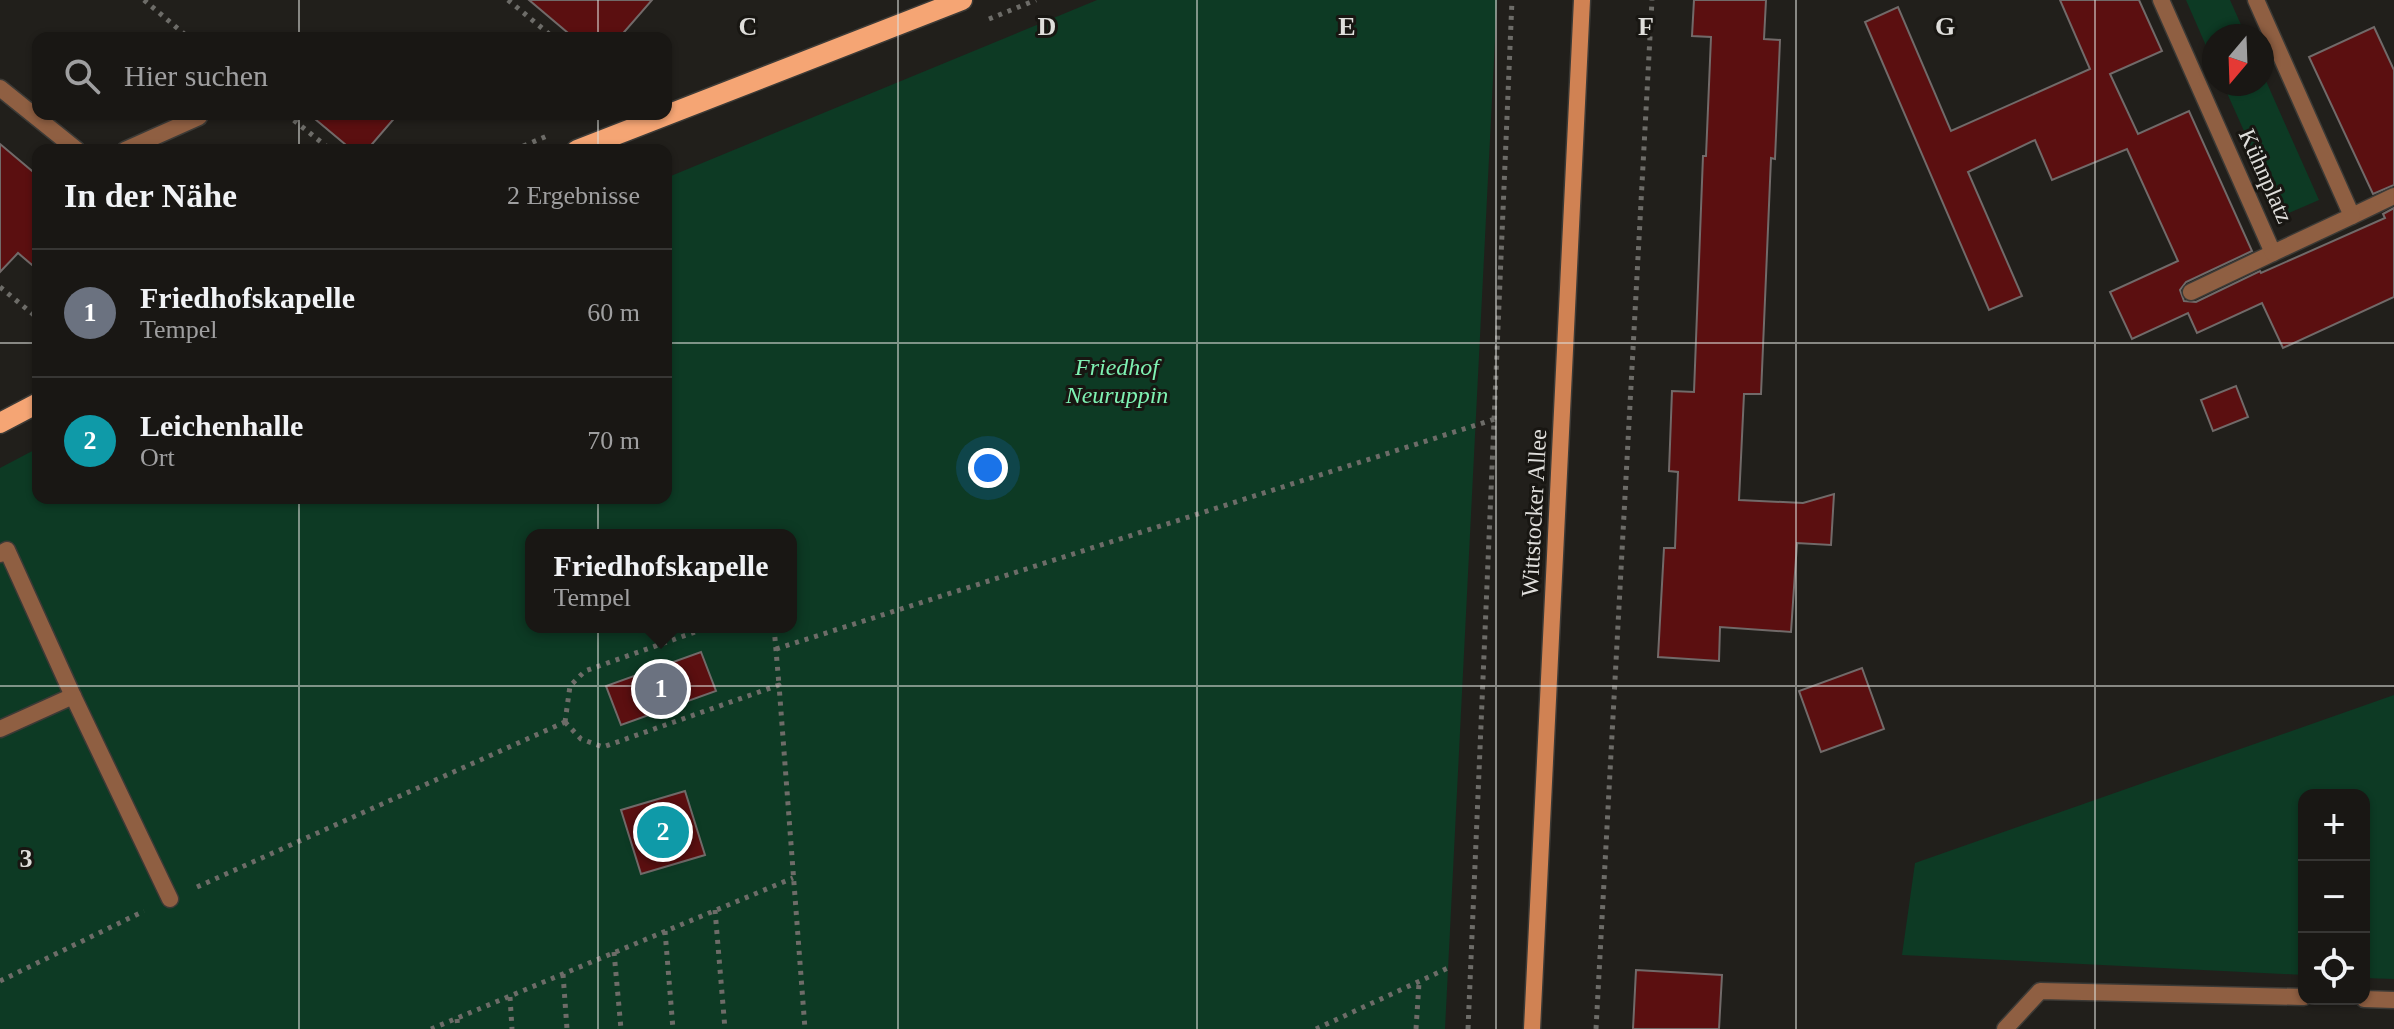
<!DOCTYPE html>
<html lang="de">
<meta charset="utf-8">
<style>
:root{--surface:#191714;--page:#22201d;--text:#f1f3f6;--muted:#9f9fa0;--line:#373634;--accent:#b45309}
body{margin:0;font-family:Georgia,serif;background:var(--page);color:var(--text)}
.controls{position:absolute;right:24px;bottom:24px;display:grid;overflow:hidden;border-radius:16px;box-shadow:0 2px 6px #0004}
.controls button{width:72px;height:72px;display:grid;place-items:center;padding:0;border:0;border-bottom:2px solid var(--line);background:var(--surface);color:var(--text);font:40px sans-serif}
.compass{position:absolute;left:2202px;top:24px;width:72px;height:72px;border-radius:50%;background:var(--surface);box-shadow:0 2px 6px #0004;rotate:199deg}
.you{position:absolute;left:988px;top:468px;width:28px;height:28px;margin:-20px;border:6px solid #fff;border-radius:50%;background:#1a73e8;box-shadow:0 0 0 12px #1a73e833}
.badge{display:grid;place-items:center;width:52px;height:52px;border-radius:50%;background:var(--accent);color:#fff;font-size:26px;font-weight:700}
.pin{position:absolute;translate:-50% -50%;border:4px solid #fff;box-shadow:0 2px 8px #0006}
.popup{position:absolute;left:525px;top:529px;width:272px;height:104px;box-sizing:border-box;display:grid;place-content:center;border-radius:16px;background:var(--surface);filter:drop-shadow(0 2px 6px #0005);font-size:26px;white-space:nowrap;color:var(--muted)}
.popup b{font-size:30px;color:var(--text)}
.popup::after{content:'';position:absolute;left:50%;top:100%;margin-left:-16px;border:16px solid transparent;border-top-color:var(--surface)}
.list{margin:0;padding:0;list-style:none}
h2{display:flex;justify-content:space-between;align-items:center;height:104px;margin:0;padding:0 32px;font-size:34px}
h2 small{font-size:26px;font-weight:400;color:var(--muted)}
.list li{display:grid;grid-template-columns:52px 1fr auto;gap:24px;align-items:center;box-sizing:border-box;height:128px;padding:0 32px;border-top:2px solid var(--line)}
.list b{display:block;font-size:30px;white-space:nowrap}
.list p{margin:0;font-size:26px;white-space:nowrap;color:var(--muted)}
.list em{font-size:26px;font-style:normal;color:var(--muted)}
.icon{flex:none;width:44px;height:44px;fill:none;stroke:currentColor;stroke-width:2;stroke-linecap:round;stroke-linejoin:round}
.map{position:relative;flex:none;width:2394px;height:1029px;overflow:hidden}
.search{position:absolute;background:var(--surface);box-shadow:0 2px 6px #0004;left:32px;top:32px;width:640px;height:88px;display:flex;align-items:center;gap:20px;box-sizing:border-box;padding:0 28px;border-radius:16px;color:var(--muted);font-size:30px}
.panel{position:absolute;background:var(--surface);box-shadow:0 2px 6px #0004;left:32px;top:144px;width:640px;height:360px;border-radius:16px}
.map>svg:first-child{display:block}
</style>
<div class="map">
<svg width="2394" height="1029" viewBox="0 0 2394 1029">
<rect width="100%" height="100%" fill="#211f1b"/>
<g fill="#0d3a24" fill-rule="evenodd">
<path d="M1097 0H1497L1445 1029H0V468L38 448V498H666V178ZM531 535H791V627H531Z"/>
<polygon points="2186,0 2230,0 2246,36 2214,36 2214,64"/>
<polygon points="2262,72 2319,200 2282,216 2223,84 2262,84"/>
<polygon points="2394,695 2394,979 2364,978 2364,795 2304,795 2304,975 1902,955 1915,863"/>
</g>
<g fill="#5b0f10" stroke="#716a69" stroke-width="2">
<polygon points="529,0 652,0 619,38 574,38"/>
<polygon points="1694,0 1766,0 1764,39 1780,40 1775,159 1771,158 1761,394 1744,394 1739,500 1803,503 1834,494 1831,545 1797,543 1791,632 1720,627 1719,661 1658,657 1664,548 1675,548 1678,472 1669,471 1672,391 1694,392 1703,156 1706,156 1711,37 1692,36"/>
<polygon points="2060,0 2139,0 2162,51 2110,74 2138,134 2189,111 2252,251 2186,282 2180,290 2184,301 2196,302 2260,271 2261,273 2385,218 2383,214 2394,208 2394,297 2283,348 2262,303 2197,333 2188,313 2132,339 2110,292 2178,261 2127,149 2052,180 2035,140 1968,172 2022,296 1989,310 1865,22 1898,7 1951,131 2090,69"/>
<polygon points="2374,27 2394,70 2394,185 2373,194 2309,57"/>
<polygon points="309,114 398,114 367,150 352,150"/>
<polygon points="0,144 38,176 38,270 18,253 0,272"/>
<polygon points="2236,386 2248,417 2213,431 2201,400"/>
<polygon points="701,652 716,691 621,725 606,686"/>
<polygon points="1862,668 1884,729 1821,752 1799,691"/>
<polygon points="685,791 705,855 641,874 621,810"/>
<polygon points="1636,970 1722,975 1719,1029 1633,1029"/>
</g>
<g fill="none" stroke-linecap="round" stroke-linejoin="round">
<defs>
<g id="lane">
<polyline points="0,88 77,150"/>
<polyline points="125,150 199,117"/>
<polyline points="2352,216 2394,196"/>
<polyline points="2191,292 2273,253"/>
<polyline points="0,554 7,550 73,696"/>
<polyline points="0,729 73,696 170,899"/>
<polyline points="2364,999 2394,1000"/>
<polyline points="2005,1029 2040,991 2304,997"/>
</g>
<polyline id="street" points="2161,0 2273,253 2352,216 2256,0"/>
<polyline id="secondary" points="1532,1029 1582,0"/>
<g id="primary">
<polyline points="577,150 962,0"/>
<polyline points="0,423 38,403"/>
</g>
</defs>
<use href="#lane" stroke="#3c3a36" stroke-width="19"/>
<use href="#street" stroke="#3c3a36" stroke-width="19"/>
<use href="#secondary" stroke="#3c3a36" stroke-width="19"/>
<use href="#primary" stroke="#3c3a36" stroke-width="23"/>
<g stroke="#6d6c68" stroke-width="5" stroke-dasharray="4 6" stroke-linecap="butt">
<polyline points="144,0 189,38"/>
<polyline points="508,0 554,38"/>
<polyline points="989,19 1036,0"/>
<polyline points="286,114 331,150"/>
<polyline points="514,150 547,136"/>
<polyline points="0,287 34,315 38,315"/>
<polyline points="774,627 779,685"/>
<polyline points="776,649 1495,419"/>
<polyline points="565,722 581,739 603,747 779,685 805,1029"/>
<polyline points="565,722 570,686 585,671 709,627"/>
<polyline points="197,887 565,722"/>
<polyline points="715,910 725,1029"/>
<polyline points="665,931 673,1029"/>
<polyline points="614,952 621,1029"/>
<polyline points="563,974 567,1029"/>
<polyline points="0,981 144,911"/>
<polyline points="510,997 512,1029"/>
<polyline points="457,1019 458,1029"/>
<polyline points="431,1029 793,878"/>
<polyline points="1316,1029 1448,968"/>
<polyline points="1416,1029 1419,983"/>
<polyline points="1468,1029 1512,0"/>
<polyline points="1596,1029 1652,0"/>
</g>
<use href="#lane" stroke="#8f5f42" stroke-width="16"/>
<use href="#street" stroke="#8f5f42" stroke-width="16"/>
<use href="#secondary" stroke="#d08253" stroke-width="16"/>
<use href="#primary" stroke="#f5a574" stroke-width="20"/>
</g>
<path fill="none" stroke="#dfdedb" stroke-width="2" stroke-opacity="0.55" d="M299 0V38M598 0V38M898 0V1029M1197 0V1029M1496 0V1029M1796 0V1029M2095 0V1029M299 114V150M598 114V150M0 343H38M666 343H2394M299 498V1029M598 498V1029M0 686H2394"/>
<g text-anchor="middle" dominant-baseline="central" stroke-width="6" stroke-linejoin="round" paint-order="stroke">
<g font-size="24" fill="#dfdedb" stroke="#181612">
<text transform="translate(2266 176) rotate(66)">Kühnplatz</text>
<text transform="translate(1534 513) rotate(-87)">Wittstocker Allee</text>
</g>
<g font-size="24" font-style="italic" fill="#7ef1b2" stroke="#181612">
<text x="1117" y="367">Friedhof<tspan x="1117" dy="28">Neuruppin</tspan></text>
</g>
</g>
<g font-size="26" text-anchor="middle" font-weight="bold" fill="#dfdedb" stroke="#181612" stroke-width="6" stroke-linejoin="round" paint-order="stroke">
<text x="748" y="35">C</text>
<text x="1047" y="35">D</text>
<text x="1347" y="35">E</text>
<text x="1646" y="35">F</text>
<text x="1945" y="35">G</text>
<text x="26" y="867">3</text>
</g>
</svg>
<div class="controls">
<button>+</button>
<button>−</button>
<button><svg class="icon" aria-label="locate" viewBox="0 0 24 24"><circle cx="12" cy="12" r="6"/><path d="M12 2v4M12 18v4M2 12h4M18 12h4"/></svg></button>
</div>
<svg class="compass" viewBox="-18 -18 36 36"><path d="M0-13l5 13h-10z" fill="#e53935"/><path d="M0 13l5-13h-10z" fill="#9f9fa0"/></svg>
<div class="you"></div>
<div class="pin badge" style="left:661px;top:689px;background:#6b7280">1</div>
<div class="popup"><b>Friedhofskapelle</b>Tempel</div>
<div class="pin badge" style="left:663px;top:832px;background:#0f9aa8">2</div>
<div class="search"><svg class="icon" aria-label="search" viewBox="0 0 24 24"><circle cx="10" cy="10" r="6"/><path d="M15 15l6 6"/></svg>Hier suchen</div>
<section class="panel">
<h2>In der Nähe<small>2 Ergebnisse</small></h2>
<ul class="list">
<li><span class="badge" style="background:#6b7280">1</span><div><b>Friedhofskapelle</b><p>Tempel</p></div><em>60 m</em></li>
<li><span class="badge" style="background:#0f9aa8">2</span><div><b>Leichenhalle</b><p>Ort</p></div><em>70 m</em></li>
</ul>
</section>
</div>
